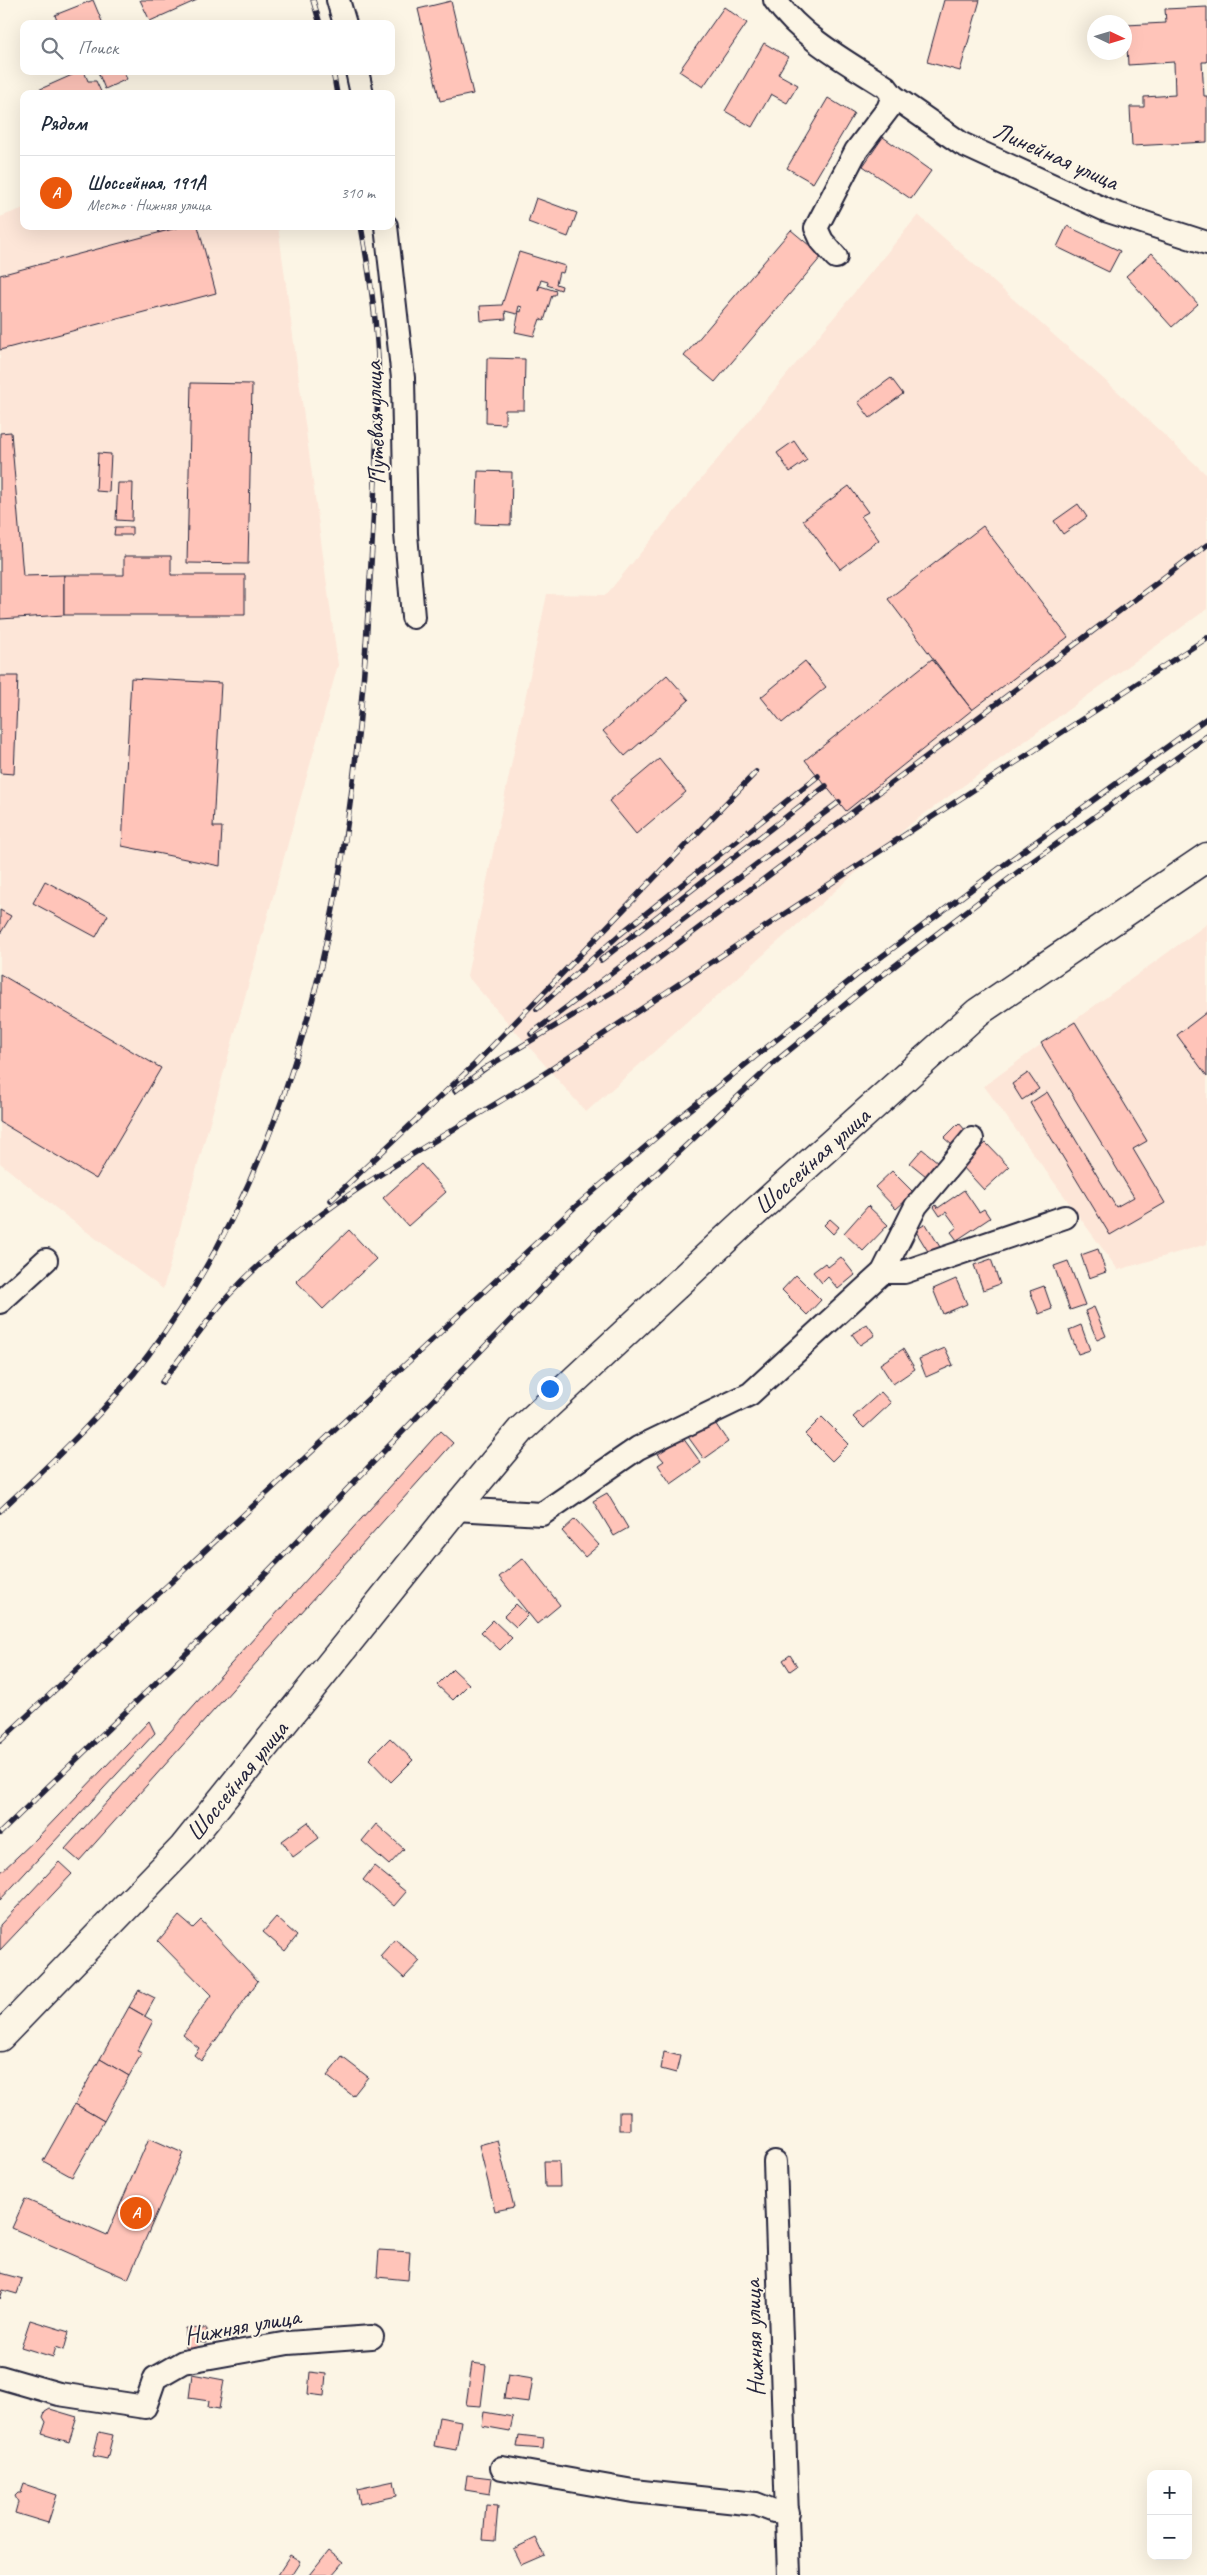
<!DOCTYPE html>
<html lang="ru">
<meta charset="utf-8">
<style>
:root{--surface:#fff;--page:#f2f2f3;--text:#1f2937;--muted:#747a83;--line:#e0e1e3;--accent:#ea580c}
body{margin:0;font-family:Caveat,sans-serif;background:var(--page);color:var(--text)}
.controls{position:absolute;right:15px;bottom:15px;display:grid;overflow:hidden;border-radius:10px;box-shadow:0 5px 20px #0002}
.controls button{width:45px;height:45px;display:grid;place-items:center;padding:0;border:0;border-bottom:1px solid var(--line);background:var(--surface);color:var(--text);font:25px sans-serif}
.compass{position:absolute;left:1087px;top:15px;width:45px;height:45px;border-radius:50%;background:var(--surface);box-shadow:0 5px 20px #0002;rotate:94deg}
.you{position:absolute;left:549px;top:1388px;width:18px;height:18px;margin:-12px;border:4px solid #fff;border-radius:50%;background:#1a73e8;box-shadow:0 0 0 8px #1a73e833}
.badge{display:grid;place-items:center;width:32px;height:32px;border-radius:50%;background:var(--accent);color:#fff;font-size:16px;font-weight:700}
.pin{position:absolute;translate:-50% -50%;border:2px solid #fff;box-shadow:0 1px 5px #0006}
.list{margin:0;padding:0;list-style:none}
h2{display:flex;justify-content:space-between;align-items:center;height:65px;margin:0;padding:0 20px;font-size:21px}
h2 small{font-size:16px;font-weight:400;color:var(--muted)}
.list li{display:grid;grid-template-columns:32px 1fr auto;gap:15px;align-items:center;box-sizing:border-box;height:75px;padding:0 20px;border-top:1px solid var(--line)}
.list b{display:block;font-size:19px;white-space:nowrap}
.list p{margin:0;font-size:16px;white-space:nowrap;color:var(--muted)}
.list em{font-size:16px;font-style:normal;color:var(--muted)}
.icon{flex:none;width:28px;height:28px;fill:none;stroke:currentColor;stroke-width:2;stroke-linecap:round;stroke-linejoin:round}
.map{position:relative;flex:none;width:1207px;height:2575px;overflow:hidden}
.search{position:absolute;background:var(--surface);box-shadow:0 5px 20px #0002;left:20px;top:20px;width:375px;height:55px;display:flex;align-items:center;gap:12px;box-sizing:border-box;padding:0 18px;border-radius:10px;color:var(--muted);font-size:19px}
.panel{position:absolute;background:var(--surface);box-shadow:0 5px 20px #0002;left:20px;top:90px;width:375px;height:140px;border-radius:10px}
.map>svg:first-child{display:block}
</style>
<div class="map">
<svg width="1207" height="2575" viewBox="0 0 1207 2575">
<rect width="100%" height="100%" fill="#fcf5e5"/>
<filter id="ink" filterUnits="userSpaceOnUse"><feTurbulence type="fractalNoise" baseFrequency=".02" numOctaves="2"/><feDisplacementMap in="SourceGraphic" scale="10" xChannelSelector="R" yChannelSelector="G"/><feConvolveMatrix kernelMatrix="1 2 1 2 8 2 1 2 1" color-interpolation-filters="sRGB"/></filter>
<g filter="url(#ink)">
<g fill="#fde6d8">
<polygon points="24,208 24,226 278,226 338,665 163,1289 62,1213 0,1163 0,217"/>
<polygon points="918,215 1117,391 1207,475 1207,609 912,823 586,1112 467,976 547,594 606,595"/>
<polygon points="1207,924 1207,1244 1118,1270 984,1086"/>
</g>
<g fill="#ffc4b9" stroke="#22223b">
<polygon points="93,0 103,24 58,24 55,15"/>
<polygon points="140,0 197,0 150,21"/>
<polygon points="944,0 980,0 960,71 927,62"/>
<polygon points="451,1 473,94 440,101 418,9"/>
<polygon points="724,7 747,23 703,87 679,71"/>
<polygon points="1207,7 1207,62 1202,62 1204,96 1207,96 1207,142 1132,146 1130,107 1144,107 1144,97 1175,95 1174,62 1128,65 1126,25 1166,23 1165,9"/>
<polygon points="764,43 788,57 778,74 798,85 787,103 771,94 752,127 725,111"/>
<polygon points="81,71 84,71 88,81 96,81 102,94 37,94 36,91"/>
<polygon points="123,71 127,79 105,89 98,72"/>
<polygon points="828,98 854,114 813,183 787,168"/>
<polygon points="883,137 931,171 911,199 863,166"/>
<polygon points="536,198 577,213 568,237 528,222"/>
<polygon points="158,226 184,226 159,233"/>
<polygon points="184,226 198,226 216,293 0,350 0,275"/>
<polygon points="1067,226 1120,251 1109,272 1057,247"/>
<polygon points="791,230 822,256 715,382 684,356"/>
<polygon points="519,252 565,266 563,273 559,272 556,284 562,286 561,290 547,285 548,282 541,280 538,290 540,286 556,291 555,295 552,295 544,321 540,319 534,336 515,332 519,311 521,312 522,307 519,306 517,314 505,311 506,319 481,321 480,306 502,305"/>
<polygon points="1152,253 1198,304 1172,327 1126,276"/>
<polygon points="487,358 525,359 524,410 505,410 505,424 486,423"/>
<polygon points="891,378 903,394 870,418 858,402"/>
<polygon points="191,383 252,384 248,564 187,563"/>
<polygon points="11,432 23,576 64,575 64,615 0,619 0,433"/>
<polygon points="794,441 807,460 790,472 777,453"/>
<polygon points="98,453 111,454 109,492 96,491"/>
<polygon points="478,471 512,472 511,525 476,524"/>
<polygon points="118,483 133,483 132,521 116,520"/>
<polygon points="849,486 868,512 861,516 879,540 840,569 803,520"/>
<polygon points="1078,504 1087,517 1063,534 1054,521"/>
<polygon points="983,526 1068,637 972,710 888,599"/>
<polygon points="115,527 132,527 132,535 114,535"/>
<polygon points="124,556 171,556 171,575 245,575 245,615 64,615 64,575 124,575"/>
<polygon points="932,659 972,710 846,811 805,760"/>
<polygon points="805,661 826,687 782,723 761,697"/>
<polygon points="667,675 689,700 625,756 603,731"/>
<polygon points="0,676 18,676 14,774 0,773"/>
<polygon points="131,678 221,683 213,827 222,827 220,866 122,846"/>
<polygon points="659,759 686,792 636,834 609,801"/>
<polygon points="45,881 108,915 96,937 33,903"/>
<polygon points="0,910 11,916 0,934"/>
<polygon points="0,974 161,1068 96,1179 0,1122"/>
<polygon points="1207,1012 1207,1076 1177,1035"/>
<polygon points="1075,1022 1147,1141 1133,1149 1165,1203 1110,1235 1030,1103 1047,1092 1116,1207 1134,1197 1041,1043"/>
<polygon points="1028,1073 1039,1089 1022,1100 1012,1084"/>
<polygon points="959,1123 966,1131 952,1145 944,1138"/>
<polygon points="986,1143 1009,1167 984,1190 961,1165"/>
<polygon points="922,1149 938,1162 926,1176 910,1163"/>
<polygon points="421,1164 446,1192 408,1226 383,1198"/>
<polygon points="892,1171 914,1193 896,1209 875,1187"/>
<polygon points="964,1190 979,1212 984,1209 990,1218 957,1240 951,1232 957,1227 946,1212 940,1216 934,1207 936,1205 938,1208"/>
<polygon points="868,1206 888,1225 863,1251 844,1233"/>
<polygon points="830,1219 839,1227 833,1234 824,1225"/>
<polygon points="926,1224 940,1247 929,1253 915,1230"/>
<polygon points="349,1230 376,1259 323,1309 296,1281"/>
<polygon points="1098,1249 1106,1272 1089,1278 1081,1255"/>
<polygon points="841,1257 855,1275 838,1289 828,1277 822,1283 813,1272 825,1263 828,1267"/>
<polygon points="991,1259 1000,1284 983,1290 974,1265"/>
<polygon points="1068,1261 1085,1305 1070,1310 1054,1266"/>
<polygon points="796,1275 821,1300 807,1315 782,1290"/>
<polygon points="956,1279 967,1304 943,1314 933,1289"/>
<polygon points="1044,1286 1052,1309 1039,1314 1030,1291"/>
<polygon points="1094,1307 1106,1336 1097,1340 1085,1311"/>
<polygon points="867,1324 875,1335 860,1345 852,1334"/>
<polygon points="1081,1325 1090,1350 1078,1354 1069,1330"/>
<polygon points="945,1348 953,1365 926,1377 919,1359"/>
<polygon points="903,1349 915,1369 893,1384 880,1364"/>
<polygon points="881,1392 891,1403 864,1428 853,1417"/>
<polygon points="711,1417 728,1442 704,1459 686,1434"/>
<polygon points="822,1417 849,1444 832,1461 805,1434"/>
<polygon points="440,1431 453,1443 79,1861 65,1849"/>
<polygon points="683,1438 701,1463 671,1484 658,1465 664,1461 658,1454"/>
<polygon points="607,1493 628,1528 614,1536 593,1501"/>
<polygon points="575,1519 599,1545 585,1557 562,1531"/>
<polygon points="523,1558 560,1605 537,1624 499,1577"/>
<polygon points="516,1604 528,1615 516,1627 504,1616"/>
<polygon points="493,1620 512,1638 500,1650 481,1632"/>
<polygon points="790,1655 797,1666 790,1671 783,1660"/>
<polygon points="453,1669 469,1684 453,1700 437,1685"/>
<polygon points="149,1721 155,1733 0,1900 0,1873 36,1839"/>
<polygon points="390,1738 413,1760 391,1782 369,1759"/>
<polygon points="308,1822 319,1838 293,1857 282,1841"/>
<polygon points="376,1824 404,1849 389,1865 362,1841"/>
<polygon points="59,1862 72,1874 0,1950 0,1925"/>
<polygon points="374,1866 406,1892 394,1906 363,1880"/>
<polygon points="179,1916 193,1928 201,1920 258,1981 201,2061 194,2055 199,2048 183,2035 211,1995 158,1941"/>
<polygon points="276,1917 297,1936 285,1951 263,1932"/>
<polygon points="395,1939 420,1961 404,1978 380,1956"/>
<polygon points="139,1990 155,1998 145,2016 129,2007"/>
<polygon points="129,2007 153,2021 137,2051 142,2053 129,2076 100,2059"/>
<polygon points="664,2052 680,2056 676,2073 661,2069"/>
<polygon points="342,2057 368,2077 353,2096 327,2076"/>
<polygon points="100,2059 129,2076 104,2121 75,2104"/>
<polygon points="75,2104 104,2121 72,2177 43,2161"/>
<rect x="619" y="2112" width="11" height="18"/>
<polygon points="149,2138 183,2153 128,2279 12,2228 25,2199 107,2235"/>
<polygon points="497,2140 514,2207 495,2211 479,2145"/>
<polygon points="544,2161 559,2161 560,2187 545,2187"/>
<polygon points="379,2250 410,2252 408,2280 377,2277"/>
<polygon points="0,2273 22,2279 17,2294 3,2290 0,2299"/>
<polygon points="30,2320 69,2332 64,2350 56,2347 53,2357 21,2347"/>
<polygon points="186,2328 207,2329 206,2343 198,2342 197,2349 185,2348"/>
<polygon points="472,2363 486,2365 481,2406 466,2405"/>
<polygon points="310,2372 326,2374 324,2396 308,2394"/>
<polygon points="192,2374 224,2380 219,2409 208,2407 209,2401 189,2398"/>
<polygon points="508,2374 533,2378 529,2402 504,2399"/>
<polygon points="50,2409 77,2417 69,2442 42,2434 46,2422 43,2417 45,2412"/>
<polygon points="484,2412 513,2417 510,2431 482,2426"/>
<polygon points="439,2417 461,2421 456,2450 434,2446"/>
<polygon points="99,2432 113,2435 107,2459 93,2456"/>
<polygon points="519,2435 544,2438 543,2449 517,2447"/>
<polygon points="467,2475 492,2478 490,2494 465,2490"/>
<polygon points="394,2481 397,2496 360,2504 357,2489"/>
<polygon points="24,2484 57,2495 48,2523 15,2513 18,2502 15,2496 18,2493 21,2493"/>
<polygon points="486,2505 498,2506 495,2541 483,2540"/>
<polygon points="536,2538 544,2555 521,2565 513,2549"/>
<polygon points="329,2550 344,2562 333,2575 309,2575"/>
<polygon points="290,2555 300,2561 291,2575 277,2575"/>
</g>
<g fill="none" stroke-linecap="round" stroke-linejoin="round">
<defs>
<g id="street">
<polyline points="338,0 345,24"/>
<path d="M775 0C802 38 847 62 886 87L893 96 888 109 856 151 816 228 822 241 836 257"/>
<polyline points="357,71 362,94"/>
<polyline points="893,96 962,144 1108,211 1207,243"/>
<polyline points="386,226 403,378 406,534 413,617"/>
<polyline points="883,1272 904,1272 1065,1217"/>
<polyline points="0,1302 46,1260"/>
<polyline points="455,1509 542,1514 638,1448 750,1394 883,1272 916,1206 972,1139"/>
<polyline points="775,2162 789,2575"/>
<polyline points="0,2377 59,2394 145,2407 155,2378 183,2362 288,2343 372,2337"/>
<polyline points="502,2468 633,2491 756,2504 774,2511 788,2512"/>
</g>
<polyline id="primary" points="0,2037 183,1848 455,1509 521,1430 742,1224 978,1012 1207,857"/>
</defs>
<use href="#street" stroke="#22223b" stroke-width="26"/>
<use href="#primary" stroke="#22223b" stroke-width="31"/>
<use href="#street" stroke="#fcf5e5" stroke-width="22"/>
<use href="#primary" stroke="#fcf5e5" stroke-width="28"/>
<defs>
<g id="rail">
<polyline points="313,0 320,24"/>
<polyline points="333,71 337,94"/>
<polyline points="601,960 826,786"/>
<polyline points="537,1009 619,935 818,776"/>
<polyline points="531,1034 839,802"/>
<polyline points="482,1070 622,986 1207,545"/>
<polyline points="455,1091 487,1067"/>
<polyline points="331,1200 475,1064 756,772"/>
<path d="M162 1382C184 1354 205 1322 229 1295 324 1193 454 1135 568 1058 779 916 993 777 1207 638"/>
<path d="M0 1511C52 1462 106 1412 149 1354 311 1137 355 859 369 595 373 539 375 483 377 427 377 404 379 381 378 358 376 313 369 270 361 226"/>
<polyline points="0,1741 575,1207 680,1117 857,975 1012,859 1207,718"/>
<polyline points="0,1833 220,1621 608,1219 776,1061 863,990 1026,866 1207,736"/>
</g>
</defs>
<use href="#rail" stroke="#22223b" stroke-width="5.5"/>
<use href="#rail" stroke="#fcf5e5" stroke-width="4" stroke-dasharray="11" stroke-linecap="butt"/>
</g>
</g>
<g text-anchor="middle" dominant-baseline="central" stroke-width="4" stroke-linejoin="round" paint-order="stroke">
<g font-size="25" fill="#22223b" stroke="#fcf5e5">
<text transform="translate(1056 156) rotate(24)">Линейная улица</text>
<text transform="translate(375 423) rotate(-92)">Путевая улица</text>
<text transform="translate(812 1161) rotate(-42)">Шоссейная улица</text>
<text transform="translate(237 1781) rotate(-51)">Шоссейная улица</text>
<text transform="translate(242 2326) rotate(-10)">Нижняя улица</text>
<text transform="translate(754 2338) rotate(-92)">Нижняя улица</text>
</g>
</g>
</svg>
<div class="controls">
<button>+</button>
<button>−</button>
</div>
<svg class="compass" viewBox="-18 -18 36 36"><path d="M0-13l5 13h-10z" fill="#e53935"/><path d="M0 13l5-13h-10z" fill="#747a83"/></svg>
<div class="you"></div>
<div class="pin badge" style="left:136px;top:2213px">A</div>
<div class="search"><svg class="icon" aria-label="search" viewBox="0 0 24 24"><circle cx="10" cy="10" r="6"/><path d="M15 15l6 6"/></svg>Поиск</div>
<section class="panel">
<h2>Рядом<small></small></h2>
<ul class="list">
<li><span class="badge">A</span><div><b>Шоссейная, 191А</b><p>Место · Нижняя улица</p></div><em>310 m</em></li>
</ul>
</section>
</div>
